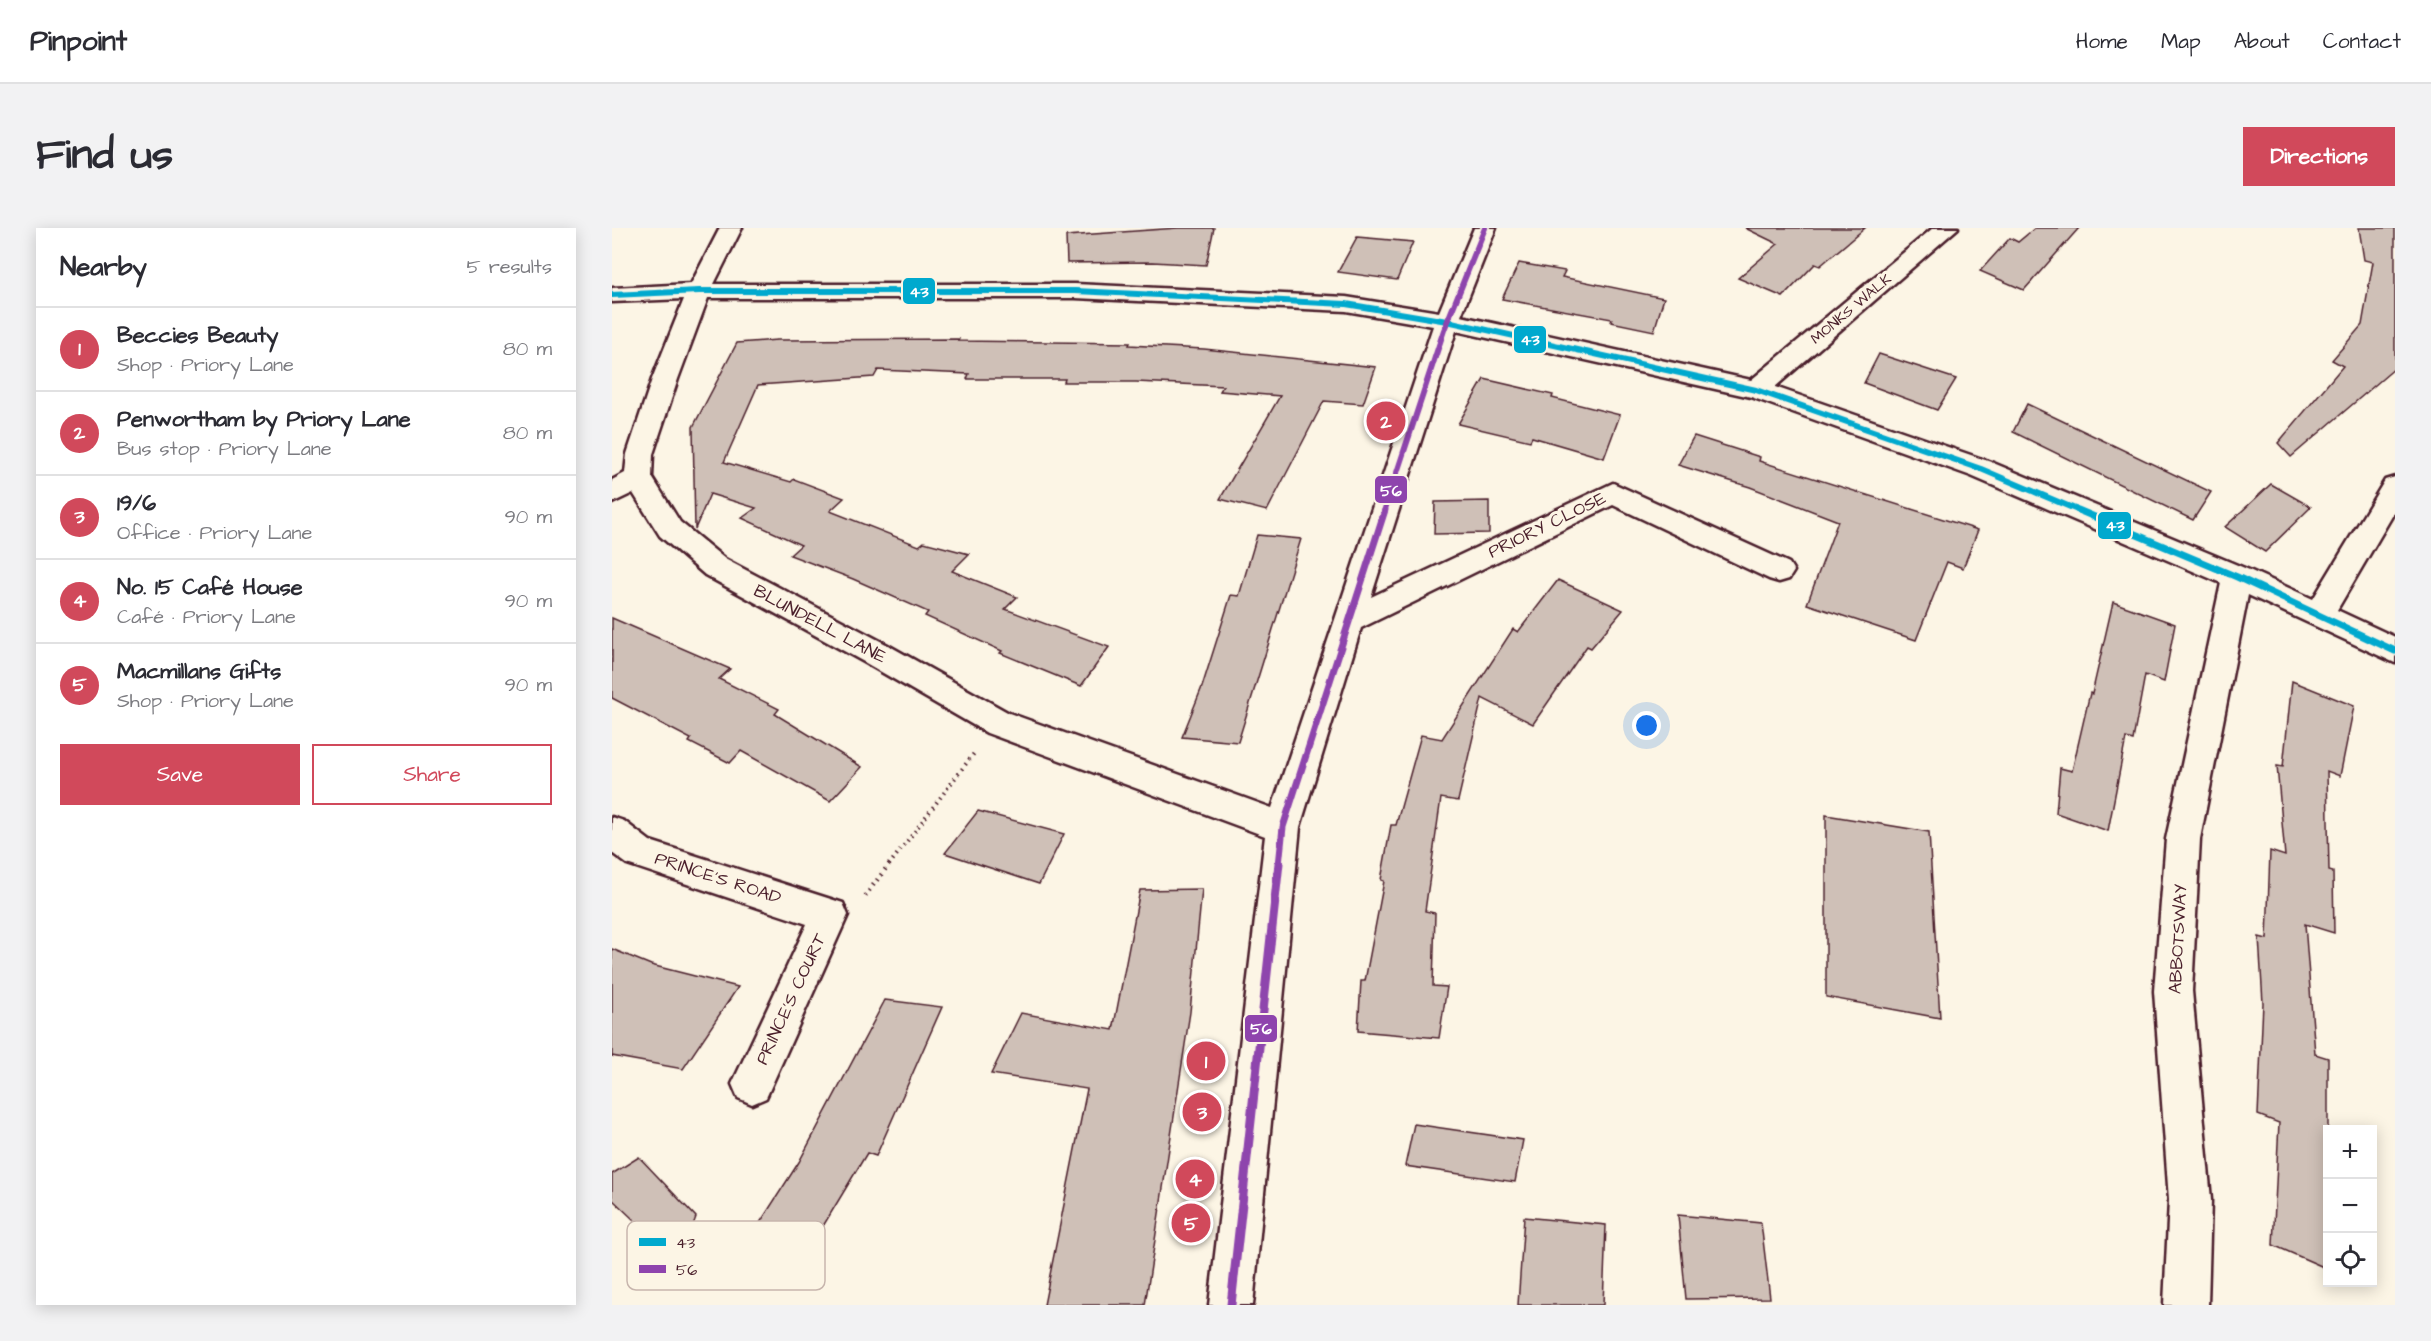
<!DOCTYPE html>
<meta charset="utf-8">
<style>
:root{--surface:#fff;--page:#f2f2f3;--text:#2b2b33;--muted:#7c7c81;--line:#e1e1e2;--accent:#d1495b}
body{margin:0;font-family:"Architects Daughter",sans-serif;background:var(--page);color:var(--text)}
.controls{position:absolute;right:18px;bottom:18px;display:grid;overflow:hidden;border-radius:0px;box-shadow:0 3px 15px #0003}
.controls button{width:54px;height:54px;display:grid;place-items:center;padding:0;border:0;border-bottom:2px solid var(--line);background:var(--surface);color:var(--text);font:30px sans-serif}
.you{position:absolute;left:1035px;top:498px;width:21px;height:21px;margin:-15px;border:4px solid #fff;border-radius:50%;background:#1a73e8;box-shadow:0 0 0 9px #1a73e833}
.badge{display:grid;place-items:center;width:39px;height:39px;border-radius:50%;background:var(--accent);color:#fff;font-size:20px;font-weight:700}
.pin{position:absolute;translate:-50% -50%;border:3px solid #fff;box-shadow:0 2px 6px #0006}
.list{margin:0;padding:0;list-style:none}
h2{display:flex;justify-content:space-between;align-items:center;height:78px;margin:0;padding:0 24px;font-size:26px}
h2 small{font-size:20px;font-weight:400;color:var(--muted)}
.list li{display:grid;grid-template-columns:39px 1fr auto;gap:18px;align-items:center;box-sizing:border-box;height:84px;padding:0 24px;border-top:2px solid var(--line)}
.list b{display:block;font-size:22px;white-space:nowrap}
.list p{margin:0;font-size:20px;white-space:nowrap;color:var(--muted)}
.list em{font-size:20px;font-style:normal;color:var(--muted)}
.actions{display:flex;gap:12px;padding:18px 24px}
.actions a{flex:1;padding:14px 0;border:2px solid var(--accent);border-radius:0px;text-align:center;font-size:21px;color:var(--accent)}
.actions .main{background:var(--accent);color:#fff}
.icon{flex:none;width:33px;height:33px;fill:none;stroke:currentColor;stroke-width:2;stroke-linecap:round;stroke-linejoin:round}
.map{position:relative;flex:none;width:1783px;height:1077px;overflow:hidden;border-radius:0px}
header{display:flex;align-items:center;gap:36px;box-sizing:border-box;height:84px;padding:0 30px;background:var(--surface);border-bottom:2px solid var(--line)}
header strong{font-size:28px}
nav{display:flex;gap:33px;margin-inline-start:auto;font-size:21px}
.intro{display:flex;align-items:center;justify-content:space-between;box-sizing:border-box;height:144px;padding:0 36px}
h1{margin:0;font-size:42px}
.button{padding:15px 27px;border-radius:0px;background:var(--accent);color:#fff;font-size:21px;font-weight:700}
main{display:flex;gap:36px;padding:0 36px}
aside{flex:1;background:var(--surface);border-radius:0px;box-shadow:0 3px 15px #0003}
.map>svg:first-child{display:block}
</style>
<header>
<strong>Pinpoint</strong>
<nav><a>Home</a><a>Map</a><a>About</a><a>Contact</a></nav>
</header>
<div class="intro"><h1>Find us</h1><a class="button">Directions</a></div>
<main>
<aside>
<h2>Nearby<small>5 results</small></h2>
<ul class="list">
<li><span class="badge">1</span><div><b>Beccies Beauty</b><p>Shop · Priory Lane</p></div><em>80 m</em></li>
<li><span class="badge">2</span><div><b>Penwortham by Priory Lane</b><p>Bus stop · Priory Lane</p></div><em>80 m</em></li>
<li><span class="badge">3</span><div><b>19/6</b><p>Office · Priory Lane</p></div><em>90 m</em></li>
<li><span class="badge">4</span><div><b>No. 15 Café House</b><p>Café · Priory Lane</p></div><em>90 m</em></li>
<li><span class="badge">5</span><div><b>Macmillans Gifts</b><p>Shop · Priory Lane</p></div><em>90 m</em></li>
</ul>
<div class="actions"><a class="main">Save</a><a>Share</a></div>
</aside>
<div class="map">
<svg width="1783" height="1077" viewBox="0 0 1783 1077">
<rect width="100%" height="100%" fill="#fcf5e5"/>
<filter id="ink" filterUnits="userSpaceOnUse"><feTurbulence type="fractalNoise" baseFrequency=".0167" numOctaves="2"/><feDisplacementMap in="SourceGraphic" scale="12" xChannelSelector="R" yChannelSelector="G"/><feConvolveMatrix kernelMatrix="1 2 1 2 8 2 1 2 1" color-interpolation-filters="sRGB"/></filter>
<g filter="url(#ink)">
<g fill="#cfc0b7" stroke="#4a1f2b" stroke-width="1.5">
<polygon points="566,0 602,0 594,37 541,34 455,35 454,8"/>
<polygon points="1133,0 1253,0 1208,38 1203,36 1171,69 1126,50 1166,16"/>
<polygon points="1423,0 1467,0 1412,62 1368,43 1398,10 1406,14"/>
<polygon points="1747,0 1783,0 1783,140 1679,229 1666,215 1731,138 1720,132 1750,97 1761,34 1752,32"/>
<polygon points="745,9 801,14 785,52 726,44"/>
<polygon points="907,35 953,43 950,49 1052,70 1042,103 999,94 1000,91 890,71"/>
<polygon points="347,111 346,113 518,115 517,117 592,121 764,139 751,176 712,173 655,283 608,271 668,168 608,163 611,158 524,154 452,154 453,151 355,151 357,146 266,142 262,149 146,157 112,234 179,254 182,251 232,270 218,283 307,318 312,314 357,326 340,343 405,369 393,381 497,419 469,458 388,425 390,423 313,388 316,384 241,351 178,327 189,317 130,290 144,280 98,266 83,301 81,199 125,115 165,112"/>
<polygon points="1267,126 1344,151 1325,182 1252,155"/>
<polygon points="872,151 941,167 940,170 1008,187 992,230 920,209 918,213 846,196"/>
<polygon points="1415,176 1599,264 1581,292 1401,204"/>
<polygon points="1082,208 1148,229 1147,233 1366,302 1351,340 1335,334 1304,412 1195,376 1226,293 1138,259 1066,237"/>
<polygon points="1659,256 1699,279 1653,324 1613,299"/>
<polygon points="877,273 877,305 822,306 823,274"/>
<polygon points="645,307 689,311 626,514 570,509 590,459 619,367 627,368"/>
<polygon points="946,352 1011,382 979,420 975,418 921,496 870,470 846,573 829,570 813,683 823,685 821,758 835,759 827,810 746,803 749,753 753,753 772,653 769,652 779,597 784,597 809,507 830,511 901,401 906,404"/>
<polygon points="1501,374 1563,396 1552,454 1533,447 1521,512 1514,510 1496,603 1444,585 1448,540 1460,543 1478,465 1480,466"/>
<polygon points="0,390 118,441 107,451 167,481 163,486 250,539 218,573 129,523 118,535 77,514 79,511 0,470"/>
<polygon points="1680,453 1742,478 1728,548 1715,543 1717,643 1721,644 1722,705 1693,696 1703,826 1716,830 1716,1041 1661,1017 1667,895 1646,887 1651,775 1647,709 1655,711 1658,623 1673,628 1665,538 1671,539"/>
<polygon points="366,583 452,606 427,656 333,625"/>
<polygon points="1214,587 1317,604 1328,790 1214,769"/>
<polygon points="590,661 578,784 533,1077 432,1077 475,861 379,846 409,785 501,802 528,662"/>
<polygon points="0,721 39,737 126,759 71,841 0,828"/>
<polygon points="273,772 330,779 264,928 255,925 178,1053 128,1026 187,934"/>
<polygon points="802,896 911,912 903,954 793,938"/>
<polygon points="27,929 84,989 67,1035 0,971 0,946"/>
<polygon points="1066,987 1149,995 1158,1070 1074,1071"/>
<polygon points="912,989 994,997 991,1077 906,1077"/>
</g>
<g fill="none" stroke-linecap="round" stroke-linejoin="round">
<defs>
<g id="minor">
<path d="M108 0H130L102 56H463L734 69 827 84 862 0H884L849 88 1139 152 1321 0H1346L1163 159 1379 234 1635 341 1701 371 1773 252 1783 249V283L1725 382 1783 409V435L1636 367 1588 611 1580 763 1599 972 1596 1077H1552L1557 972 1542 763 1554 611 1609 355 1359 248 1139 169 844 103 759 369 1001 255 1177 335 1182 343 1177 351 1167 354 1157 351 1001 277 749 400 688 599 641 1077H597L653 608 375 505 252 434 93 347 48 308 21 265 0 275V252L13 245 15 226 40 151 72 71 0 74V60L79 56ZM96 70H463L734 83 821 98 660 580 397 485 274 416 113 331 68 294 40 249 41 226 66 151Z"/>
<polygon points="0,589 12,593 38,613 231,675 236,687 154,870 140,876 126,870 120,856 195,696 15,636 0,625"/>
</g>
</defs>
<use href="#minor" stroke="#4a1f2b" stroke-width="5"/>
<polyline stroke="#4a1f2b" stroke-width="4" stroke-dasharray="1.5 4.5" stroke-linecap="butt" points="277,637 363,524"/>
<polyline stroke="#4a1f2b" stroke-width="4.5" stroke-dasharray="1.5 5" stroke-linecap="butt" points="253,668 278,635"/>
<use href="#minor" fill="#fcf5e5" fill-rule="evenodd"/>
<defs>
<polyline id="bus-1-far1" points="0,67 87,63 463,63 734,76 835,93 1144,162 1369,241 1470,284"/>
<polyline id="bus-1" points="1466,282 1625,349 1783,423"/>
<polyline id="bus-2-far2" points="772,284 832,102 873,0"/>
<polyline id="bus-2-far1" points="667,637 671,599 773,282"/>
<polyline id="bus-2" points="619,1077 667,635"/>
</defs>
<use href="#bus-1-far1" stroke="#fcf5e5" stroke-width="10"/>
<use href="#bus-1" stroke="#fcf5e5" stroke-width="11"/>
<use href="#bus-2-far2" stroke="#fcf5e5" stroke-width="10"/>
<use href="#bus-2-far1" stroke="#fcf5e5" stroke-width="11"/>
<use href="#bus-2" stroke="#fcf5e5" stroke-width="14"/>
<use href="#bus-1-far1" stroke="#00a9ce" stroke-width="6"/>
<use href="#bus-1" stroke="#00a9ce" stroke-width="7"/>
<use href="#bus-2-far2" stroke="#8e44ad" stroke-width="6"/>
<use href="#bus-2-far1" stroke="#8e44ad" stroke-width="7"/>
<use href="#bus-2" stroke="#8e44ad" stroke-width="9"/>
</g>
</g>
<g text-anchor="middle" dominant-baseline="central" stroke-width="6" stroke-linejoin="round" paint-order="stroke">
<g font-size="15" fill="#4a1f2b" stroke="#fcf5e5">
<text transform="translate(1239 81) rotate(-40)">MONKS WALK</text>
</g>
<g font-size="18" fill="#4a1f2b" stroke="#fcf5e5">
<text transform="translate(935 297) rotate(-26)">PRIORY CLOSE</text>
<text transform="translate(208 396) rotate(28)">BLUNDELL LANE</text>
<text transform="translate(106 650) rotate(18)">PRINCE'S ROAD</text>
<text transform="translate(1566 711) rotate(-87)">ABBOTSWAY</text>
<text transform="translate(179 771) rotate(-65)">PRINCE'S COURT</text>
</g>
</g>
<rect x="15" y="993" width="198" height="69" rx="9" fill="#fcf5e5" stroke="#c7b5ad" stroke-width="1.5"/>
<rect x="27" y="1010" width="27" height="8" fill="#00a9ce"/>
<rect x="27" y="1037" width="27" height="8" fill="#8e44ad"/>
<g font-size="16" fill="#4a1f2b">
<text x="64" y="1020">43</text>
<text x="64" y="1047">56</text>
</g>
<g stroke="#fcf5e5" stroke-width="2">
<rect x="290" y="49" width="34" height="28" rx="6" fill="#00a9ce"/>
<rect x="901" y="97" width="34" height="29" rx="6" fill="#00a9ce"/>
<rect x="762" y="247" width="34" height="29" rx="6" fill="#8e44ad"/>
<rect x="1485" y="283" width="35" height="29" rx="6" fill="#00a9ce"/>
<rect x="632" y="786" width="34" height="29" rx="6" fill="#8e44ad"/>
</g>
<g font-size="16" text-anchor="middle" font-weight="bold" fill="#fff">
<text x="307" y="69">43</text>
<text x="918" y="117">43</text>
<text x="779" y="268">56</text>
<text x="1503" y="303">43</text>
<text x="649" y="806">56</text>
</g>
</svg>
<div class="controls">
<button>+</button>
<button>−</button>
<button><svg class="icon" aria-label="locate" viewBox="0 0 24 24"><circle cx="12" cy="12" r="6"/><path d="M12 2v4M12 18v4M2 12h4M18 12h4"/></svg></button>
</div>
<div class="you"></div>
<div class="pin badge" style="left:594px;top:833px">1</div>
<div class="pin badge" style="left:774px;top:193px">2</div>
<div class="pin badge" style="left:590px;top:884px">3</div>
<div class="pin badge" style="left:583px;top:951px">4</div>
<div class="pin badge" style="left:579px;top:995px">5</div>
</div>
</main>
